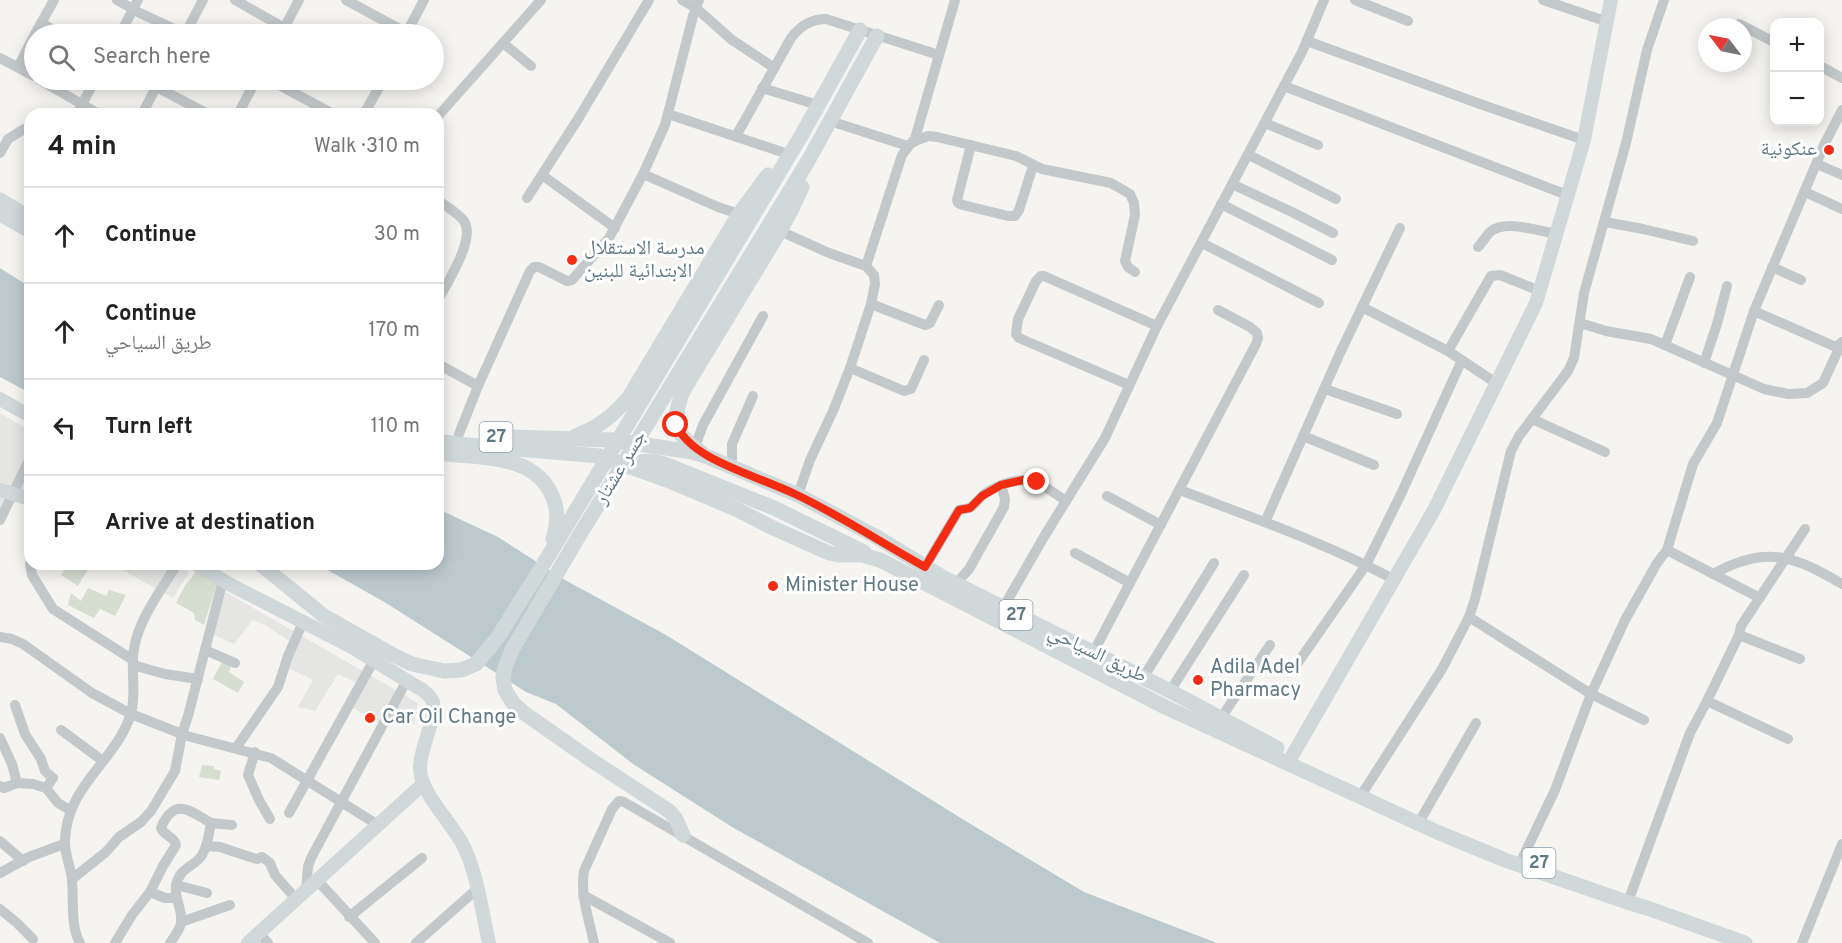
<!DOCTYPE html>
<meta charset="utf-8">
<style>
:root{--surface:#fff;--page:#f6f6f6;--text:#222;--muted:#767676;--line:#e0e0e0}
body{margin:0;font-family:Overpass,"Noto Naskh Arabic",sans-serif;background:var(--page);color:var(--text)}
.controls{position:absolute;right:18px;top:18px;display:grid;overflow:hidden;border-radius:12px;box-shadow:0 3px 15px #0003}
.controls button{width:54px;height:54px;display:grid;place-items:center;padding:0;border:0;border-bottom:2px solid var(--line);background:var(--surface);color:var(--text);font:30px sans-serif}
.compass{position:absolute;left:1698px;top:18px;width:54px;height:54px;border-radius:50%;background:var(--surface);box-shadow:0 3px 15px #0003;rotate:302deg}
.stop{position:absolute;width:18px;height:18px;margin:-14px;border:4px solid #f32c12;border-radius:50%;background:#fff}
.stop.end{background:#f32c12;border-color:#fff;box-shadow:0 2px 6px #0008}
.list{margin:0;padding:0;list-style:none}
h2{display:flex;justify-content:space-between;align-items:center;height:78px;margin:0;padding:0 24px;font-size:26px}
h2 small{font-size:20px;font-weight:400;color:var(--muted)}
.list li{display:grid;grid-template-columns:39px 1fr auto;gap:18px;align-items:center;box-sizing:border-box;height:96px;padding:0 24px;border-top:2px solid var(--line)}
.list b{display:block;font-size:22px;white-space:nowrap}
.list p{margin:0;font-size:20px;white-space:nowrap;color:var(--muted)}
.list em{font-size:20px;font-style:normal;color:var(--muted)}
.icon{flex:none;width:33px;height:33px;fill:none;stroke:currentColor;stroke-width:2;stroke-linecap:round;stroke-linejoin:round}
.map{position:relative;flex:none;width:1842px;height:943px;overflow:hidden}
.search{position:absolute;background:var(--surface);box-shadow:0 3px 15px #0003;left:24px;top:24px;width:420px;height:66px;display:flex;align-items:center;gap:15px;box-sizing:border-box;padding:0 21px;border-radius:33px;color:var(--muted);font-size:22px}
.panel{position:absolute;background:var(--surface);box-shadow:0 3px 15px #0003;left:24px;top:108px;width:420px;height:462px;border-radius:18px}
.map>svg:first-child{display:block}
</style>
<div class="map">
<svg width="1842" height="943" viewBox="0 0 1842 943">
<rect width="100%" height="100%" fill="#f5f4f0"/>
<g fill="#e5e6e4">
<polygon points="0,413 30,431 30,503 3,501 0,507"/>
<polygon points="112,564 176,564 189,572 173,598"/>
<polygon points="224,591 418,703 414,725 386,709 381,725 350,706 364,686 338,674 315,711 298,707 313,680 282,665 292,643 265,625 253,620 234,644 211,634"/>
</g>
<g fill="#d6ddd1">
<polygon points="68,564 91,564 78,586 61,575"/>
<polygon points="198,569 218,580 204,625 195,620 194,613 176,603 184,587"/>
<polygon points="88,588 106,596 109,590 126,595 115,616 100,609 94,618 68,605 71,593 81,601"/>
<polygon points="222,662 231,666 229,672 244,682 238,693 213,679"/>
<polygon points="202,765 214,766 214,769 221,771 219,780 199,777"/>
</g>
<g fill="#bccace">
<polygon points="0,268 30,287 30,393 0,377"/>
<polygon points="438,509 498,537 565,580 666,635 964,820 1084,892 1217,943 940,943 732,827 633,764 556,704 526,692 386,603 317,564 438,564"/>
</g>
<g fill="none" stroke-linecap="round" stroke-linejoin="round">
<g stroke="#c3c8ca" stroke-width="10">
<polyline points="117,0 140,13 185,34"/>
<polyline points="235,0 295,34"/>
<polyline points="346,0 407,33"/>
<polyline points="682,0 696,8 732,40 773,67"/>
<polyline points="1355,0 1408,21"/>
<polyline points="1543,0 1608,22"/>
<polyline points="41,23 61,34"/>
<polyline points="1739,24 1774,42"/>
<polyline points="35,34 54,0"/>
<polyline points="120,34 138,0"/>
<polyline points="185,34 203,0"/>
<polyline points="281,34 299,0"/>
<polyline points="406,34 424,0"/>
<polyline points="1307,41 1480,104 1584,140"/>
<polyline points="503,43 531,66"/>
<polyline points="0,58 34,76"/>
<polyline points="1820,66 1842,78"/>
<polyline points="18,67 34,36"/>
<polyline points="40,80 99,114"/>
<polyline points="143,80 208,114"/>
<polyline points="270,80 333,114"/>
<polyline points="1284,86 1567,195"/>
<polyline points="762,88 818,105"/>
<polyline points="77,114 95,80"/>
<polyline points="142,114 160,80"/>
<polyline points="238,114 256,80"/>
<polyline points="364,114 383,80"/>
<polyline points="668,114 785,153"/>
<polyline points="438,116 541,0"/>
<polyline points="830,121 908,146"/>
<polyline points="1265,123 1318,145"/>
<path d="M736 136 791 38C800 26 811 19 826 19L939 55"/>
<polyline points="914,142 955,0"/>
<polyline points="971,145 957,200 958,203 963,205 1008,216 1015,216 1019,210 1033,166"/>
<polyline points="0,153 8,139 24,129"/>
<polyline points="1249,155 1336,199"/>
<polyline points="1817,164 1842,175"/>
<polyline points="643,174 718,207 739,214"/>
<polyline points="542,175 615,228"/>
<polyline points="1232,184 1294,213 1333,233"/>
<polyline points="1805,192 1842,209"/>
<polyline points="527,198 578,119 649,0"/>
<path d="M438 200C446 207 458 213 464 221 476 239 447 283 438 300"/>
<polyline points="1221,204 1332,260"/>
<polyline points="1605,222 1643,229 1693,241"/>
<polyline points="780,231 829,253 866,266 874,275 875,284 871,304 850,368 833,411 810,460 798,495"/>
<polyline points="1202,243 1319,303"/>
<path d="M1478 247C1482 243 1486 236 1490 232 1505 219 1538 231 1556 234"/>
<polyline points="866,266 902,155 912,142 928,136 937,137 1016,156 1042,169 1111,183 1130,194 1134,203 1135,215 1125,261 1128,267 1135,272"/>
<polyline points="1772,267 1801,280"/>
<polyline points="871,304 925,325 930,323 939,305"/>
<polyline points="1362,307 1448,351 1496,383"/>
<polyline points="1754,311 1836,347 1842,342"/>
<polyline points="1580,323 1606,331 1651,339 1764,389 1788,394 1807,393 1823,383 1841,344"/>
<polyline points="1665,345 1690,277"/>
<polyline points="1448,351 1491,276 1500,275 1540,291"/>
<polyline points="1704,363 1717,324 1727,286"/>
<polyline points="438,364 478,386"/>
<polyline points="850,368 904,391 911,389 924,360"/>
<polyline points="1129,385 1019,338 1016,334 1018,319 1036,281 1041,276 1044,276 1157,326"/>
<polyline points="1325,389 1397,414"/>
<polyline points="1532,419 1605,452"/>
<polyline points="459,434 478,386 530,271 534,267 539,267 567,281 572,280 609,238 643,174 665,125 693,16 699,0"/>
<polyline points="1303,436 1374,465"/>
<polyline points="693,452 703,425 763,316"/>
<polyline points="732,467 732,444 753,396"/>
<path d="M1180 490C1253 518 1326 543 1395 580"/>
<polyline points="1107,496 1161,525"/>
<polyline points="0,520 30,458"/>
<polyline points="1265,522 1340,353 1400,228"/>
<polyline points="1667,550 1760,598"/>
<polyline points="1075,553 1130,583"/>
<polyline points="30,564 32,575 53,609 133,660"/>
<path d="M925 567 959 510C962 509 966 509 969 508 975 506 980 496 987 492 1022 472 1035 479 1066 501"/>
<path d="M1713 574C1765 545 1793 555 1842 584"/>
<polyline points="956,584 969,569 1004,507 1005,499 1001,485"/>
<polyline points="1003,608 1045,535 1105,438 1157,326 1302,52 1324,0"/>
<polyline points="1469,617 1591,694 1644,720"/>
<polyline points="1739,635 1800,659"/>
<polyline points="0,637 12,639 23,644 92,693 131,714 187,736 271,758 378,825"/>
<polyline points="205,650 235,663"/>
<polyline points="1093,653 1256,344 1258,338 1257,333 1250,327 1218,310"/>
<polyline points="133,665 165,674 198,679"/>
<polyline points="1295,667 1366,565 1401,494 1462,360"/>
<polyline points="1143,678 1214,563"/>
<polyline points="1170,691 1244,575"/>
<polyline points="1707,701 1788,739"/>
<polyline points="15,705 25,734 41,759 45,771 53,778 46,788 58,803 70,810"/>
<polyline points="1221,718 1270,645"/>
<polyline points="61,730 103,761"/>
<polyline points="0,738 12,764 17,783 33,784 46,788"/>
<polyline points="236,748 278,687 288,656 303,622"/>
<polyline points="255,752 248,775 259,800 270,819"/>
<polyline points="0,786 4,788 17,783"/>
<polyline points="1360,797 1442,669 1469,617 1475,599 1511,451 1519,436 1568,371 1574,358 1584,293 1626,143 1647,50 1664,0"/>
<polyline points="289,813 374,660"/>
<polyline points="211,823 232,825"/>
<polyline points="1418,824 1476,723"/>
<polyline points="0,841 23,861"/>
<polyline points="206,846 220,847 253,858 257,859 262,857 270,863 275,875 296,899"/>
<polyline points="1523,857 1555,790 1591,694 1625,620 1657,563 1667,550 1693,464 1717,423 1754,311 1824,145 1842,110"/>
<polyline points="0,873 29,857 64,844"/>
<polyline points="72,879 106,852 119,837 141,822 151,811 175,771 182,734 188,716 223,580"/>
<polyline points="317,880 375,943"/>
<polyline points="176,885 207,893"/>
<polyline points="306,890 308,867 311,858 407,680"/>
<polyline points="150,892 165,898 176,898"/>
<polyline points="583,895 670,943"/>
<polyline points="1629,899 1690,733 1707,701 1739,635 1741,626 1805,529"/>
<polyline points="0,909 17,923 33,939"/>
<polyline points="349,917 422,858"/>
<polyline points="181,922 230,905"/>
<polyline points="259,933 268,943"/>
<path d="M80 943C70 925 74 901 72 880 71 867 64 853 65 840 67 784 117 761 131 713 137 691 130 670 134 649 138 620 162 589 177 564"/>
<path d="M115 943 132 915 150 892 163 866 176 845C175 837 164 836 161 828 174 797 189 810 211 823 209 833 208 845 202 855 195 867 179 867 176 886 174 898 183 910 181 923 180 930 174 937 170 943"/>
<polyline points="416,943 477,889"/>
<path d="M594 943C589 919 580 895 584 871L612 809 619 801 624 802 868 943"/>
<polyline points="1802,943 1842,844"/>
</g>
<g stroke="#d0d8da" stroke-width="14">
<polyline points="0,399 30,416"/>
<polyline points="0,490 30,499"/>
<path d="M196 564 229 584 350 646 424 691C428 694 431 697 433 702 437 719 419 749 420 769 421 795 454 824 465 849 478 878 482 912 489 943"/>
<polyline points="1292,756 1434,510 1536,303 1584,140 1611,0"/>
<polyline points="248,943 423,784"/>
</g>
<g stroke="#d0d8da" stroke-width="15">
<polyline points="0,200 30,218"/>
<polyline points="0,214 30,231"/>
<path d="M575 436C598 428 613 416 629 397L739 214 768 175"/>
<polyline points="504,437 613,440 692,452 708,457 798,495 875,536 944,578 1170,691 1277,748"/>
<polyline points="438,441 457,444 600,456 672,482 738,510 773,528 829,553 839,555 862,555 880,560 1165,707 1437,832 1505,860 1627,902 1650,909 1745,943"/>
<path d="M701 452C672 433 672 421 683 391L780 231 792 209 802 187"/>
<path d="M438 453C478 459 536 452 553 498 559 512 557 526 553 539"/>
<path d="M627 467C641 459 653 460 667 465L774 508 864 552"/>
<polyline points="260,564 324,616 395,656 412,664 444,671 461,670 476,664 498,637 543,565 801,136 860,30"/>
<polyline points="683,835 676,819 669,811 591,760 524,713 513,703 505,690 503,677 505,667 513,648 576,541 808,161 877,36"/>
</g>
</g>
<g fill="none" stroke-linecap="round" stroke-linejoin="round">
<path stroke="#f32c12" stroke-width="8" d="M676 425C683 439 694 448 708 456 736 472 768 481 797 495 841 516 882 543 925 567L959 510 970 508 982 496 1001 485 1023 480 1037 482"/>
</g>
<g fill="#f32c12" stroke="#fff" stroke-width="2">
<circle cx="1829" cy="150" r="6"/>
<circle cx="572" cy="260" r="6"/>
<circle cx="773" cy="586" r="6"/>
<circle cx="1198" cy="680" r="6"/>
<circle cx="370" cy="718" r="6"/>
</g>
<g text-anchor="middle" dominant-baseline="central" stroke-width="6" stroke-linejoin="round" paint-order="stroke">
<g fill="#fff" stroke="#90a1a9" stroke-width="1.5">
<rect x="479.5" y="422" width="33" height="30" rx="4.5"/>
<rect x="999.5" y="600" width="33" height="30" rx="4.5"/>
<rect x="1522.5" y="848" width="33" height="30" rx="4.5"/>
</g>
<g font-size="18" font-weight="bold" fill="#617984">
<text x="496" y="437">27</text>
<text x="1016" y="615">27</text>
<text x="1539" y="863">27</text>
</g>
<g font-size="20" fill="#617984" stroke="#fff" text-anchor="start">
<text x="1817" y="150" text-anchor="end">عنكونية</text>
<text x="584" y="249">مدرسة الاستقلال<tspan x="584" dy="23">الابتدائية للبنين</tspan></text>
<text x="785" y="586">Minister House</text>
<text x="1210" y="668">Adila Adel<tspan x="1210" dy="23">Pharmacy</tspan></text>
<text x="382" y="718">Car Oil Change</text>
</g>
<g font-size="20" fill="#617984" stroke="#fff">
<text transform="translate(621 468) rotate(-59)">جسر عشتار</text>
<text transform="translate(1097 655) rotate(26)">طريق السياحي</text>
</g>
</g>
</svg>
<div class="controls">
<button>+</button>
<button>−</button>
</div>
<svg class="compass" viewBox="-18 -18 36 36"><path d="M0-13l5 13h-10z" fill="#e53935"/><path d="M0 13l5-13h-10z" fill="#767676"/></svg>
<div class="stop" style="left:676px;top:425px"></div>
<div class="stop end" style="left:1037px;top:482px"></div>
<div class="search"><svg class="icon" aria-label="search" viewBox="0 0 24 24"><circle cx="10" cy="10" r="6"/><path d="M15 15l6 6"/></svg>Search here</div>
<section class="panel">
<h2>4 min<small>Walk · 310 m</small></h2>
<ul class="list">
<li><svg class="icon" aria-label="ahead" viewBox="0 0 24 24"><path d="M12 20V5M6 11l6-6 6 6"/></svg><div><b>Continue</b></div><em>30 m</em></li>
<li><svg class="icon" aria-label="ahead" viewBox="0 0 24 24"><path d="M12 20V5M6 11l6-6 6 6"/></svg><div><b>Continue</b><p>طريق السياحي</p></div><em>170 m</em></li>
<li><svg class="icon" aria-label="left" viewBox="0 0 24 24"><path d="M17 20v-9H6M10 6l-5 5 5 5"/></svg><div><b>Turn left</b></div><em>110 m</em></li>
<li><svg class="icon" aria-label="arrive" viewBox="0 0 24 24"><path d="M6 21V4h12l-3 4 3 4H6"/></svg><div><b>Arrive at destination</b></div></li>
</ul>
</section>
</div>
